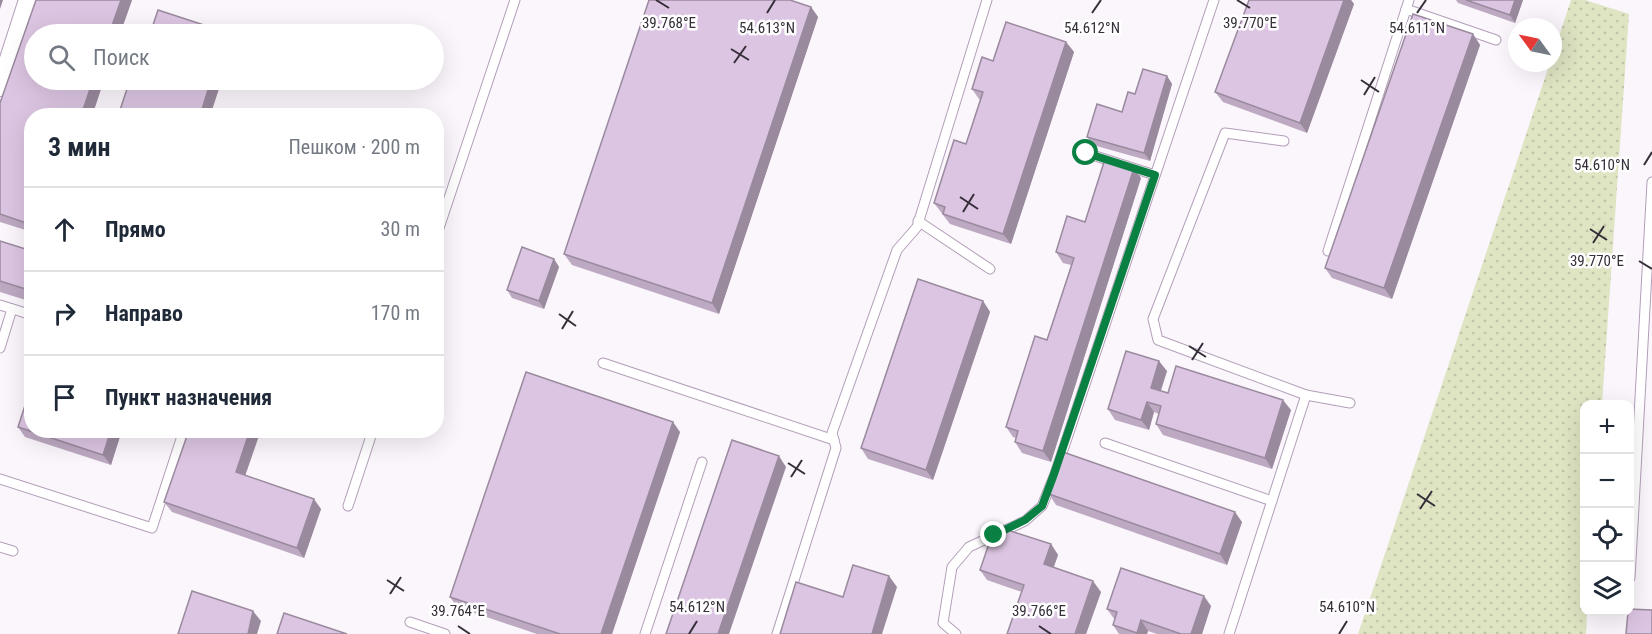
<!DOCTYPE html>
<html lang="ru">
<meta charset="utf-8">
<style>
:root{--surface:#fff;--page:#f6f6f7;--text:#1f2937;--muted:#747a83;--line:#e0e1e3}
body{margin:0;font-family:"Roboto Condensed",sans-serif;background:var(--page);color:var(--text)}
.controls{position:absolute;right:18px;bottom:18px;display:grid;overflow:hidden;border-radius:12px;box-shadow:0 6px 24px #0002}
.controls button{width:54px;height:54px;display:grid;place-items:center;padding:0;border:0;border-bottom:2px solid var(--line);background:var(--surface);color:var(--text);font:30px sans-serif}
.compass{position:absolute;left:1508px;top:18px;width:54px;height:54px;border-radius:50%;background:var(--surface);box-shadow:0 6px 24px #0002;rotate:303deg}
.stop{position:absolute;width:18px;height:18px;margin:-14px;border:4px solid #0b8043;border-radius:50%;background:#fff}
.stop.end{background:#0b8043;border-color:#fff;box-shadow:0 2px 6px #0008}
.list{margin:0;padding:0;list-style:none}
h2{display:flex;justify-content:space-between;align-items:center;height:78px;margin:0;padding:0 24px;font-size:26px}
h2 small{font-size:20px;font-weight:400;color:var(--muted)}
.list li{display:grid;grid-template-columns:39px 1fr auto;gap:18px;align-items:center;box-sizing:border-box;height:84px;padding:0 24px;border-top:2px solid var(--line)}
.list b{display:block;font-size:22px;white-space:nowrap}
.list em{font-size:20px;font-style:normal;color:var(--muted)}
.icon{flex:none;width:33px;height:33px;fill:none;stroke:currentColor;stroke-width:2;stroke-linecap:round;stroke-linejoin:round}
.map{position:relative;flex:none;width:1652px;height:634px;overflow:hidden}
.search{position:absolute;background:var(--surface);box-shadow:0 6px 24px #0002;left:24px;top:24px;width:420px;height:66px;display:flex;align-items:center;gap:15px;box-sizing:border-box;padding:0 21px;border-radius:33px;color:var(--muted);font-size:22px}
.panel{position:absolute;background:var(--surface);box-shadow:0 6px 24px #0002;left:24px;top:108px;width:420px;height:330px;border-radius:24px}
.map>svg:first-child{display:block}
</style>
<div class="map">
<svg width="1652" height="634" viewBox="0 0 1652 634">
<defs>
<pattern id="garden-dots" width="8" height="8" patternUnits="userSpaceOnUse" patternTransform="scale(1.5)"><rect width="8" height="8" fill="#dfe4c3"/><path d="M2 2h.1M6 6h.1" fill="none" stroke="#c0c4a8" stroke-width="1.8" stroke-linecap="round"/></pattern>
</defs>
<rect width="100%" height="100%" fill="#fbf6fc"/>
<polygon fill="url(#garden-dots)" points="1571,0 1585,0 1629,14 1602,404 1584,404 1584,612 1587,612 1586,634 1358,634 1550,63 1553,63 1553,54"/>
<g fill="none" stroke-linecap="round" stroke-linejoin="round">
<defs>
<g id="lane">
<polyline points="1406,9 1496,40"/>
<polyline points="1284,141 1225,133 1153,319 1158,340 1306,395 1350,403"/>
<polyline points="1086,153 1155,175"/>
<polyline points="918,221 990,269"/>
<polyline points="436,237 515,0"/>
<polyline points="1328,251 1409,0"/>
<polyline points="0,305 32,315"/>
<polyline points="0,348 12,309"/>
<polyline points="603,363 834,440"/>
<polyline points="1105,443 1272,501"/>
<polyline points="0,479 152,528 184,430"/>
<polyline points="348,506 373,430"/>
<polyline points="0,547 13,551"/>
<polyline points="1630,578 1652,182"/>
<polyline points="410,622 445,634"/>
<polyline points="645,634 702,462"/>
<polyline points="777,634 836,448 832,433 897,250 917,227 987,0"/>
<polyline points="956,634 943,623 952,567 969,547 1025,521 1042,506 1055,474 1214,0"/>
<polyline points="1229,634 1306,395"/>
</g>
<polyline id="street" points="0,87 28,0"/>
</defs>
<use href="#lane" stroke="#b39eb9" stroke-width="11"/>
<use href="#street" stroke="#b39eb9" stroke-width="20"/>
<use href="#lane" stroke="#fff" stroke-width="9"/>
<use href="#street" stroke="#fff" stroke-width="18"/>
</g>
<g fill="#bda9c2">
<polygon points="36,0 132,0 120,34 34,34 34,80 104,80 92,116 32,116 32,232 0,222 0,103"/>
<polygon points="1249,0 1351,0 1354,4 1307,133 1223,102 1215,92"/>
<polygon points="1456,0 1523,0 1515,23 1458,3"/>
<polygon points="811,7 818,17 719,314 572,265 564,254"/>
<polygon points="1473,34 1480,45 1392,299 1332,278 1325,268"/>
<polygon points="1066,42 1074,52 1011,244 950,224 934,203 966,144 980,100 979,99 972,89 993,61"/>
<polygon points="1167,76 1172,84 1150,161 1093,145 1087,137 1122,112 1135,94"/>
<polygon points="1141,178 1051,462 1022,453 1015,442 1016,438 1013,437 1006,427 1047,340 1071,265 1063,263 1056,252 1085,222"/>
<polygon points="0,241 32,251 32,302 0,292"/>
<polygon points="554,259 559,267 544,309 512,298 507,290"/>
<polygon points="983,301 990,312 933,480 868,459 861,448"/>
<polygon points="1167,371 1161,391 1168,393 1291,410 1272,469 1163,435 1156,424 1159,414 1154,412 1149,430 1115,420 1108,409"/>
<polygon points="18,427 122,430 111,465 25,437"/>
<polygon points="680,432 612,634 537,634 457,607 450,597"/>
<polygon points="245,475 321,509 304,558 172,512 164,502"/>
<polygon points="1049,494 1242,522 1227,565 1056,505"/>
<polygon points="1051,544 1058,555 1053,568 1101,592 1086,634 1007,634 1022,592 987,580 980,570"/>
<polygon points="1211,606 1202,634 1157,634 1148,631 1147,634 1119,634 1113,625 1115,620 1107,609"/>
</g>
<g fill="#9a8a9e">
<polygon points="0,0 3,0 0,9"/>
<polygon points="121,0 132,0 120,34 109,34"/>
<polygon points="1344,0 1351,0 1354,4 1307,133 1300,123"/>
<polygon points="1515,0 1523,0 1515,23 1510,15"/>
<polygon points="811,7 818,17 719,314 712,303"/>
<polygon points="207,26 213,34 205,34"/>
<polygon points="1473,34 1480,45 1392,299 1384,288"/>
<polygon points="1066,42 1074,52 1011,244 1003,234"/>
<polygon points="1167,76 1172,84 1150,161 1144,153"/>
<polygon points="93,80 104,80 92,116 81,116"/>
<polygon points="211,80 216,80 220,86 210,116 200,116"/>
<polygon points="1134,168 1141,178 1051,462 1043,451"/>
<polygon points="554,259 559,267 544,309 539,301"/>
<polygon points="983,301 990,312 933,480 926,470"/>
<polygon points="1159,361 1167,371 1158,398 1151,388"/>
<polygon points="1283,400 1291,410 1272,469 1265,458"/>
<polygon points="1147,402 1154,412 1149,430 1141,420"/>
<polygon points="673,422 680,432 612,634 601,634"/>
<polygon points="111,430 122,430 111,465 103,455"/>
<polygon points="250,430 261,430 243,482 236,472"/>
<polygon points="779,456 786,467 729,634 718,634"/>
<polygon points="314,499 321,509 304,558 297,548"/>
<polygon points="1235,512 1242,522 1227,565 1220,554"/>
<polygon points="1051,544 1058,555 1051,575 1044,564"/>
<polygon points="889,576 897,587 882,634 872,634"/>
<polygon points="1093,581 1101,592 1086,634 1075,634"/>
<polygon points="1204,596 1211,606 1202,634 1191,634"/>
<polygon points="253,611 261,621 257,634 248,634"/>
<polygon points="1141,620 1148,631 1147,634 1137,634 1137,633"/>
</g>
<g fill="#dcc5e2" stroke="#9a8a9e" stroke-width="1.5">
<polygon points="36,0 121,0 109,34 34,34 34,80 93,80 81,116 32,116 32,225 0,214 0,103"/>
<polygon points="649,0 790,0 811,7 712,303 564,254"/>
<polygon points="1249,0 1344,0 1300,123 1215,92"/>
<polygon points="1466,0 1515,0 1510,15"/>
<polygon points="158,10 207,26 205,34 150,34"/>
<polygon points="1413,14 1473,34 1384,288 1325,268"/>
<polygon points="1006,22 1066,42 1003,234 943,214 945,207 934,203 954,140 966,144 983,92 972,89 982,57 993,61"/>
<polygon points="1143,69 1167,76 1144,153 1087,137 1097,104 1122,112 1128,92 1135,94"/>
<polygon points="130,80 211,80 200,116 118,116"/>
<polygon points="1105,159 1134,168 1043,451 1015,442 1018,431 1006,427 1035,336 1047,340 1074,258 1056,252 1067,216 1085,222"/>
<polygon points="0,241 32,251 32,291 0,281"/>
<polygon points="522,247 554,259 539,301 507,290"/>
<polygon points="918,279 983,301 926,470 861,448"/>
<polygon points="1126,351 1159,361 1151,388 1168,393 1176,366 1283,400 1265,458 1156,424 1161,406 1147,402 1141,420 1108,409"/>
<polygon points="526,372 673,422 601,634 560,634 450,597"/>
<polygon points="32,384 32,430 111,430 103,455 18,427"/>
<polygon points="189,430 250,430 236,472 314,499 297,548 164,502"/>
<polygon points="732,440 779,456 718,634 666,634"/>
<polygon points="1063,452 1235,512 1220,554 1049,494"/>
<polygon points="995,526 1051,544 1044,564 1093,581 1075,634 1007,634 1024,585 980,570"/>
<polygon points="853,565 889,576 872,634 780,634 796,582 843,597"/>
<polygon points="1121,568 1204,596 1191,634 1181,634 1141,620 1137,633 1113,625 1117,612 1107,609"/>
<polygon points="192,591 253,611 248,634 178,634"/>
<polygon points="1629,609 1652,610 1652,634 1626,634 1628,612 1629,612"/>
<polygon points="284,613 347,634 277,634"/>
</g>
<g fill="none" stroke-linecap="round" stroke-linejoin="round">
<polyline stroke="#0b8043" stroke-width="8" points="994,535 1025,520 1042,506 1054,474 1155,175 1086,153"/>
</g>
<path fill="none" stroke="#362e39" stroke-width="2" d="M656 0 669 8M1237 0 1250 8M767 13 775 0M1092 13 1101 0M1417 13 1426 0M731 49 749 60M734 63 746 46M1361 80 1379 92M1364 95 1375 77M1644 165 1652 152M960 197 978 209M963 212 974 194M1590 229 1607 240M1593 243 1604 226M1639 261 1652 269M559 314 576 326M562 329 573 311M1189 346 1206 357M1192 360 1203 343M788 463 805 474M791 477 802 460M1417 494 1435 506M1420 509 1432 491M387 580 404 591M390 594 401 577M458 626 470 634M1039 626 1051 634M689 634 697 621M1339 634 1347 621"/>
<g font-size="15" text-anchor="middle" fill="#362e39" stroke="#fff" stroke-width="5" stroke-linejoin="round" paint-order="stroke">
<text x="669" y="28">39.768°E</text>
<text x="1250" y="28">39.770°E</text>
<text x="767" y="33">54.613°N</text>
<text x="1092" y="33">54.612°N</text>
<text x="1417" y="33">54.611°N</text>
<text x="1602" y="170">54.610°N</text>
<text x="1597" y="266">39.770°E</text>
<text x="697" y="612">54.612°N</text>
<text x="1347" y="612">54.610°N</text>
<text x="458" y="616">39.764°E</text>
<text x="1039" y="616">39.766°E</text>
</g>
</svg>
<div class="controls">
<button>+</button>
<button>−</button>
<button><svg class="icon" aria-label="locate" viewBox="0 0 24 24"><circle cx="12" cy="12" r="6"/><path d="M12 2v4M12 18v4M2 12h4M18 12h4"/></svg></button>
<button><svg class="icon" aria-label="layers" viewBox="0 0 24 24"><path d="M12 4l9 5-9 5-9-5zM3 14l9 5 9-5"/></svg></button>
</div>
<svg class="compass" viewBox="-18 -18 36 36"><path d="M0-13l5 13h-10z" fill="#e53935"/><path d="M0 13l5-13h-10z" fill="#747a83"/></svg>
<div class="stop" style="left:1086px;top:153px"></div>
<div class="stop end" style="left:994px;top:535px"></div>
<div class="search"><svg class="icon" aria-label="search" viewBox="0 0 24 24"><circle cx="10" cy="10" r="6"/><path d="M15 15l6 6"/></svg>Поиск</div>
<section class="panel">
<h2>3 мин<small>Пешком · 200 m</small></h2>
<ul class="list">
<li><svg class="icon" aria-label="ahead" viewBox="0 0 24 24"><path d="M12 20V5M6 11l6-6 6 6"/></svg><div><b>Прямо</b></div><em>30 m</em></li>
<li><svg class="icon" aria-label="right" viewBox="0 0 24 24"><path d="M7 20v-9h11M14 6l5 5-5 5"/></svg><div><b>Направо</b></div><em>170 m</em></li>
<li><svg class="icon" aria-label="arrive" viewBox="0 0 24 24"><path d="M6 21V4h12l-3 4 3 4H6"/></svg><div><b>Пункт назначения</b></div></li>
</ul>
</section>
</div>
